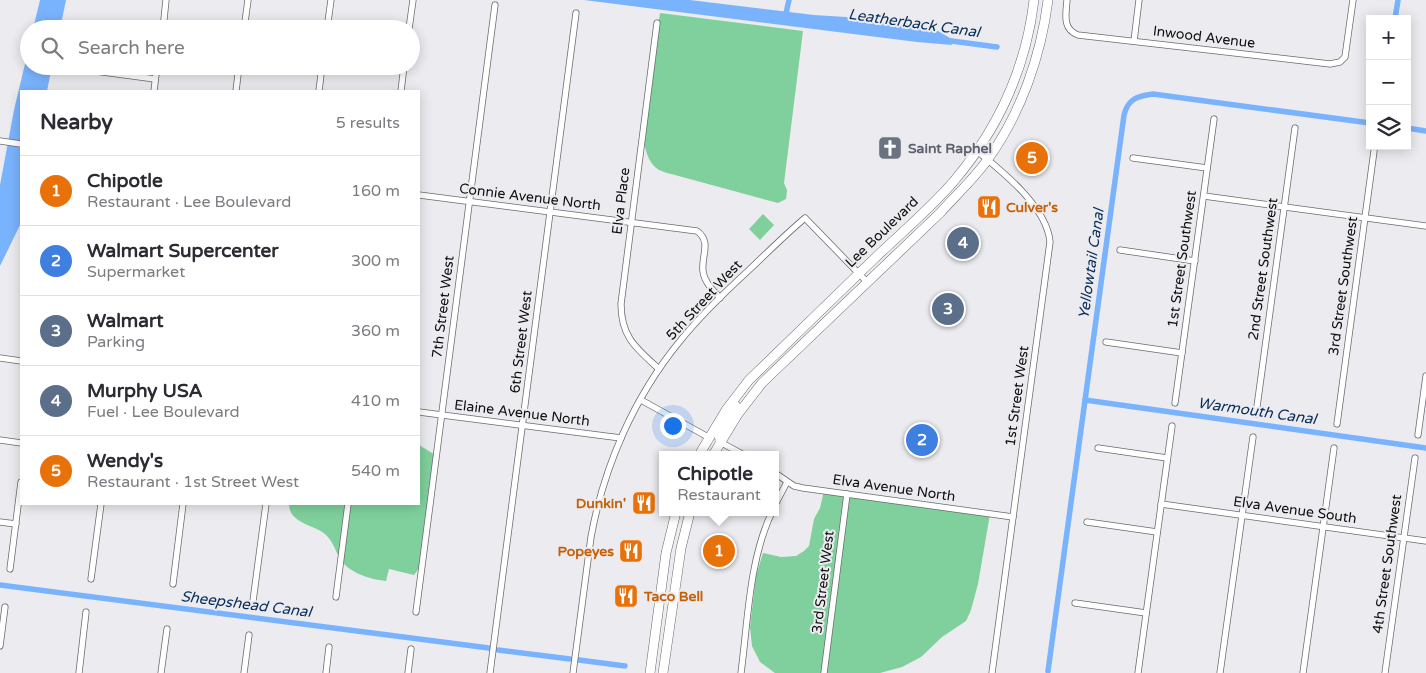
<!DOCTYPE html>
<meta charset="utf-8">
<style>
:root{--surface:#fff;--page:#f2f2f3;--text:#2b2b33;--muted:#7c7c81;--line:#e1e1e2;--accent:#1a73e8}
body{margin:0;font-family:"Varela Round",sans-serif;background:var(--page);color:var(--text)}
.controls{position:absolute;right:15px;top:15px;display:grid;overflow:hidden;border-radius:0px;box-shadow:0 2px 12px #0003}
.controls button{width:45px;height:45px;display:grid;place-items:center;padding:0;border:0;border-bottom:1px solid var(--line);background:var(--surface);color:var(--text);font:25px sans-serif}
.you{position:absolute;left:672px;top:425px;width:18px;height:18px;margin:-12px;border:4px solid #fff;border-radius:50%;background:#1a73e8;box-shadow:0 0 0 8px #1a73e833}
.badge{display:grid;place-items:center;width:32px;height:32px;border-radius:50%;background:var(--accent);color:#fff;font-size:16px;font-weight:700}
.pin{position:absolute;translate:-50% -50%;border:2px solid #fff;box-shadow:0 1px 5px #0006}
.popup{position:absolute;left:659px;top:451px;width:120px;height:65px;box-sizing:border-box;display:grid;place-content:center;border-radius:0px;background:var(--surface);filter:drop-shadow(0 1px 4px #0005);font-size:16px;white-space:nowrap;color:var(--muted)}
.popup b{font-size:19px;color:var(--text)}
.popup::after{content:'';position:absolute;left:50%;top:100%;margin-left:-10px;border:10px solid transparent;border-top-color:var(--surface)}
.list{margin:0;padding:0;list-style:none}
h2{display:flex;justify-content:space-between;align-items:center;height:65px;margin:0;padding:0 20px;font-size:21px}
h2 small{font-size:16px;font-weight:400;color:var(--muted)}
.list li{display:grid;grid-template-columns:32px 1fr auto;gap:15px;align-items:center;box-sizing:border-box;height:70px;padding:0 20px;border-top:1px solid var(--line)}
.list b{display:block;font-size:19px;white-space:nowrap}
.list p{margin:0;font-size:16px;white-space:nowrap;color:var(--muted)}
.list em{font-size:16px;font-style:normal;color:var(--muted)}
.icon{flex:none;width:28px;height:28px;fill:none;stroke:currentColor;stroke-width:2;stroke-linecap:round;stroke-linejoin:round}
.map{position:relative;flex:none;width:1426px;height:673px;overflow:hidden}
.search{position:absolute;background:var(--surface);box-shadow:0 2px 12px #0003;left:20px;top:20px;width:400px;height:55px;display:flex;align-items:center;gap:12px;box-sizing:border-box;padding:0 18px;border-radius:28px;color:var(--muted);font-size:19px}
.panel{position:absolute;background:var(--surface);box-shadow:0 2px 12px #0003;left:20px;top:90px;width:400px;height:415px;border-radius:0px}
.map>svg:first-child{display:block}
</style>
<div class="map">
<svg width="1426" height="673" viewBox="0 0 1426 673">
<rect width="100%" height="100%" fill="#ecebef"/>
<g fill="#7fd09c">
<path d="M660 13 803 31 784 183 787 190 786 199 778 203 675 175C670 174 664 172 659 170 646 162 643 143 644 129Z"/>
<polygon points="763,214 774,225 760,240 749,229"/>
<path d="M419 445 437 456 423 563 414 575 389 569 386 581C369 579 348 573 339 557 335 549 332 540 325 534 314 525 289 523 289 504H419Z"/>
<polygon points="824,491 990,514 978,584 971,610 966,621 942,637 921,657 902,667 880,673 775,673 760,662 752,646 750,627 756,576 763,553 781,557 796,556 804,551 809,546 814,519 820,508"/>
</g>
<g fill="#7ab3fd">
<polygon points="40,0 66,0 60,29 33,29"/>
<polygon points="584,0 690,0 814,15 846,17 938,31 950,38 952,45 917,42"/>
<polygon points="29,47 29,66 52,66 47,91 21,91 21,220 20,225 0,266 0,185 14,110"/>
</g>
<g fill="none" stroke-linecap="round" stroke-linejoin="round">
<g stroke="#7ab3fd" stroke-width="5.5">
<polyline points="785,18 789,0"/>
<polyline points="1395,19 1398,0"/>
<polyline points="944,40 997,47"/>
<polyline points="1407,128 1426,131"/>
<polyline points="1085,400 1426,448"/>
<polyline points="0,585 489,648"/>
<polyline points="498,650 570,659"/>
<polyline points="579,660 625,666"/>
<path d="M1048 671 1124 115C1128 99 1137 96 1153 94L1370 123"/>
</g>
<defs>
<g id="street">
<path d="M1067 0C1066 14 1062 29 1078 35L1330 64 1340 62 1345 57 1353 0"/>
<path d="M657 23 621 304C621 337 636 348 659 369"/>
<polyline points="163,29 166,0"/>
<polyline points="244,29 248,0"/>
<polyline points="327,29 331,0"/>
<polyline points="409,29 413,0"/>
<polyline points="1134,41 1139,0"/>
<polyline points="65,67 155,79"/>
<polyline points="154,91 157,66"/>
<polyline points="236,91 239,66"/>
<polyline points="319,91 322,66"/>
<polyline points="401,91 404,66"/>
<polyline points="0,141 21,144"/>
<path d="M977 151C1003 172 1047 207 1050 242L992 673"/>
<polyline points="1133,158 1207,168"/>
<path d="M419 195 697 231C712 242 701 256 703 271 704 282 713 290 720 298"/>
<polyline points="1204,196 1426,226"/>
<polyline points="1120,250 1195,261"/>
<polyline points="1106,342 1182,353"/>
<polyline points="0,358 21,361"/>
<polyline points="641,400 708,437"/>
<polyline points="1175,403 1214,119"/>
<polyline points="419,412 621,438"/>
<polyline points="1256,414 1295,128"/>
<polyline points="1337,424 1374,151"/>
<polyline points="1418,435 1426,376"/>
<polyline points="0,440 21,443"/>
<polyline points="720,442 744,455"/>
<polyline points="1098,448 1167,458"/>
<polyline points="775,473 794,486 803,488 1013,517"/>
<polyline points="1161,504 1426,541"/>
<polyline points="775,505 787,482"/>
<polyline points="0,522 16,524"/>
<polyline points="1087,522 1157,532"/>
<polyline points="10,569 21,482"/>
<polyline points="91,579 101,504"/>
<polyline points="173,584 183,504"/>
<polyline points="336,597 348,504"/>
<polyline points="253,601 266,504"/>
<polyline points="1075,603 1146,613"/>
<polyline points="416,612 495,5"/>
<polyline points="0,646 5,607"/>
<polyline points="79,673 86,612"/>
<polyline points="161,673 167,629"/>
<polyline points="244,673 249,635"/>
<polyline points="326,673 329,647"/>
<polyline points="408,673 411,649"/>
<polyline points="490,673 576,13"/>
<path d="M573 673 591 537C604 466 634 397 680 341 701 315 725 292 749 270 768 252 786 234 805 218L868 283"/>
<path d="M741 673C748 621 749 560 772 512"/>
<polyline points="824,673 847,494"/>
<polyline points="1138,673 1172,426"/>
<polyline points="1220,673 1253,437"/>
<polyline points="1303,673 1334,448"/>
<polyline points="1385,673 1415,458"/>
</g>
<g id="secondary">
<polyline points="720,442 719,431 736,406"/>
<path d="M699 455 726 410 749 380C791 339 833 299 875 258 901 233 930 209 954 181 998 129 1026 68 1034 0"/>
<path d="M713 455 738 414 762 383 940 213C956 195 974 179 988 159 1021 113 1041 56 1048 0"/>
<polyline points="650,673 666,553 676,512"/>
<polyline points="663,673 681,548 690,512"/>
</g>
</defs>
<use href="#street" stroke="#6b6a6d" stroke-width="7"/>
<use href="#secondary" stroke="#6b6a6d" stroke-width="10"/>
<use href="#street" stroke="#fff" stroke-width="5.5"/>
<use href="#secondary" stroke="#fff" stroke-width="9"/>
</g>
<defs>
<symbol id="church-square" viewBox="-11 -11 22 22"><rect x="-9" y="-9" width="18" height="18" rx="4" fill="#6b7280" stroke="#ecebef"/><path d="M-1.2-6h2.4v3.5h3.3v2.4h-3.3V6h-2.4V-.1h-3.3v-2.4h3.3Z" fill="#fff"/></symbol>
<symbol id="restaurant-square" viewBox="-11 -11 22 22"><rect x="-9" y="-9" width="18" height="18" rx="4" fill="#e8710a" stroke="#ecebef"/><path d="M-5-6h1v4h1v-4h1v4h1v-4h1v5L-1.5 .5V6h-2V.5L-5-1ZM5-6V6H3V1.5H1.5Q1.5-4 5-6Z" fill="#fff"/></symbol>
</defs>
<g fill-rule="evenodd">
<use href="#church-square" x="876" y="134" width="28" height="28"/>
<use href="#restaurant-square" x="975" y="193" width="28" height="28"/>
<use href="#restaurant-square" x="630" y="489" width="28" height="28"/>
<use href="#restaurant-square" x="617" y="537" width="28" height="28"/>
<use href="#restaurant-square" x="612" y="582" width="28" height="28"/>
</g>
<g text-anchor="middle" dominant-baseline="central" stroke-width="4" stroke-linejoin="round" paint-order="stroke">
<g font-size="14" fill="#0e0e0f" stroke="#ecebef">
<text transform="translate(1204 37) rotate(7)">Inwood Avenue</text>
<text transform="translate(530 197) rotate(7)">Connie Avenue North</text>
<text transform="translate(621 201) rotate(-83)">Elva Place</text>
<text transform="translate(882 232) rotate(-44)">Lee Boulevard</text>
<text transform="translate(1182 259) rotate(-82)">1st Street Southwest</text>
<text transform="translate(1263 269) rotate(-82)">2nd Street Southwest</text>
<text transform="translate(1343 286) rotate(-82)">3rd Street Southwest</text>
<text transform="translate(704 300) rotate(-47)">5th Street West</text>
<text transform="translate(443 307) rotate(-83)">7th Street West</text>
<text transform="translate(521 342) rotate(-83)">6th Street West</text>
<text transform="translate(1017 396) rotate(-82)">1st Street West</text>
<text transform="translate(522 413) rotate(7)">Elaine Avenue North</text>
<text transform="translate(894 488) rotate(8)">Elva Avenue North</text>
<text transform="translate(1295 510) rotate(8)">Elva Avenue South</text>
<text transform="translate(1387 564) rotate(-82)">4th Street Southwest</text>
<text transform="translate(823 582) rotate(-83)">3rd Street West</text>
</g>
<g font-size="14" font-weight="bold" fill="#5b616d" stroke="#ecebef" text-anchor="start">
<text x="908" y="148">Saint Raphel</text>
</g>
<g font-size="14" font-weight="bold" fill="#c56008" stroke="#ecebef" text-anchor="start">
<text x="1006" y="207">Culver's</text>
<text x="626" y="503" text-anchor="end">Dunkin'</text>
<text x="614" y="551" text-anchor="end">Popeyes</text>
<text x="644" y="596">Taco Bell</text>
</g>
<g font-size="15" font-style="italic" fill="#062d5a" stroke="#ecebef">
<text transform="translate(914 23) rotate(8)">Leatherback Canal</text>
<text transform="translate(1091 264) rotate(-82)">Yellowtail Canal</text>
<text transform="translate(1257 411) rotate(8)">Warmouth Canal</text>
<text transform="translate(246 604) rotate(7)">Sheepshead Canal</text>
</g>
</g>
</svg>
<div class="controls">
<button>+</button>
<button>−</button>
<button><svg class="icon" aria-label="layers" viewBox="0 0 24 24"><path d="M12 4l9 5-9 5-9-5zM3 14l9 5 9-5"/></svg></button>
</div>
<div class="you"></div>
<div class="pin badge" style="left:719px;top:551px;background:#e8710a">1</div>
<div class="popup"><b>Chipotle</b>Restaurant</div>
<div class="pin badge" style="left:922px;top:440px;background:#3f7fe0">2</div>
<div class="pin badge" style="left:948px;top:309px;background:#5c6f8a">3</div>
<div class="pin badge" style="left:963px;top:243px;background:#5c6f8a">4</div>
<div class="pin badge" style="left:1032px;top:158px;background:#e8710a">5</div>
<div class="search"><svg class="icon" aria-label="search" viewBox="0 0 24 24"><circle cx="10" cy="10" r="6"/><path d="M15 15l6 6"/></svg>Search here</div>
<section class="panel">
<h2>Nearby<small>5 results</small></h2>
<ul class="list">
<li><span class="badge" style="background:#e8710a">1</span><div><b>Chipotle</b><p>Restaurant · Lee Boulevard</p></div><em>160 m</em></li>
<li><span class="badge" style="background:#3f7fe0">2</span><div><b>Walmart Supercenter</b><p>Supermarket</p></div><em>300 m</em></li>
<li><span class="badge" style="background:#5c6f8a">3</span><div><b>Walmart</b><p>Parking</p></div><em>360 m</em></li>
<li><span class="badge" style="background:#5c6f8a">4</span><div><b>Murphy USA</b><p>Fuel · Lee Boulevard</p></div><em>410 m</em></li>
<li><span class="badge" style="background:#e8710a">5</span><div><b>Wendy's</b><p>Restaurant · 1st Street West</p></div><em>540 m</em></li>
</ul>
</section>
</div>
